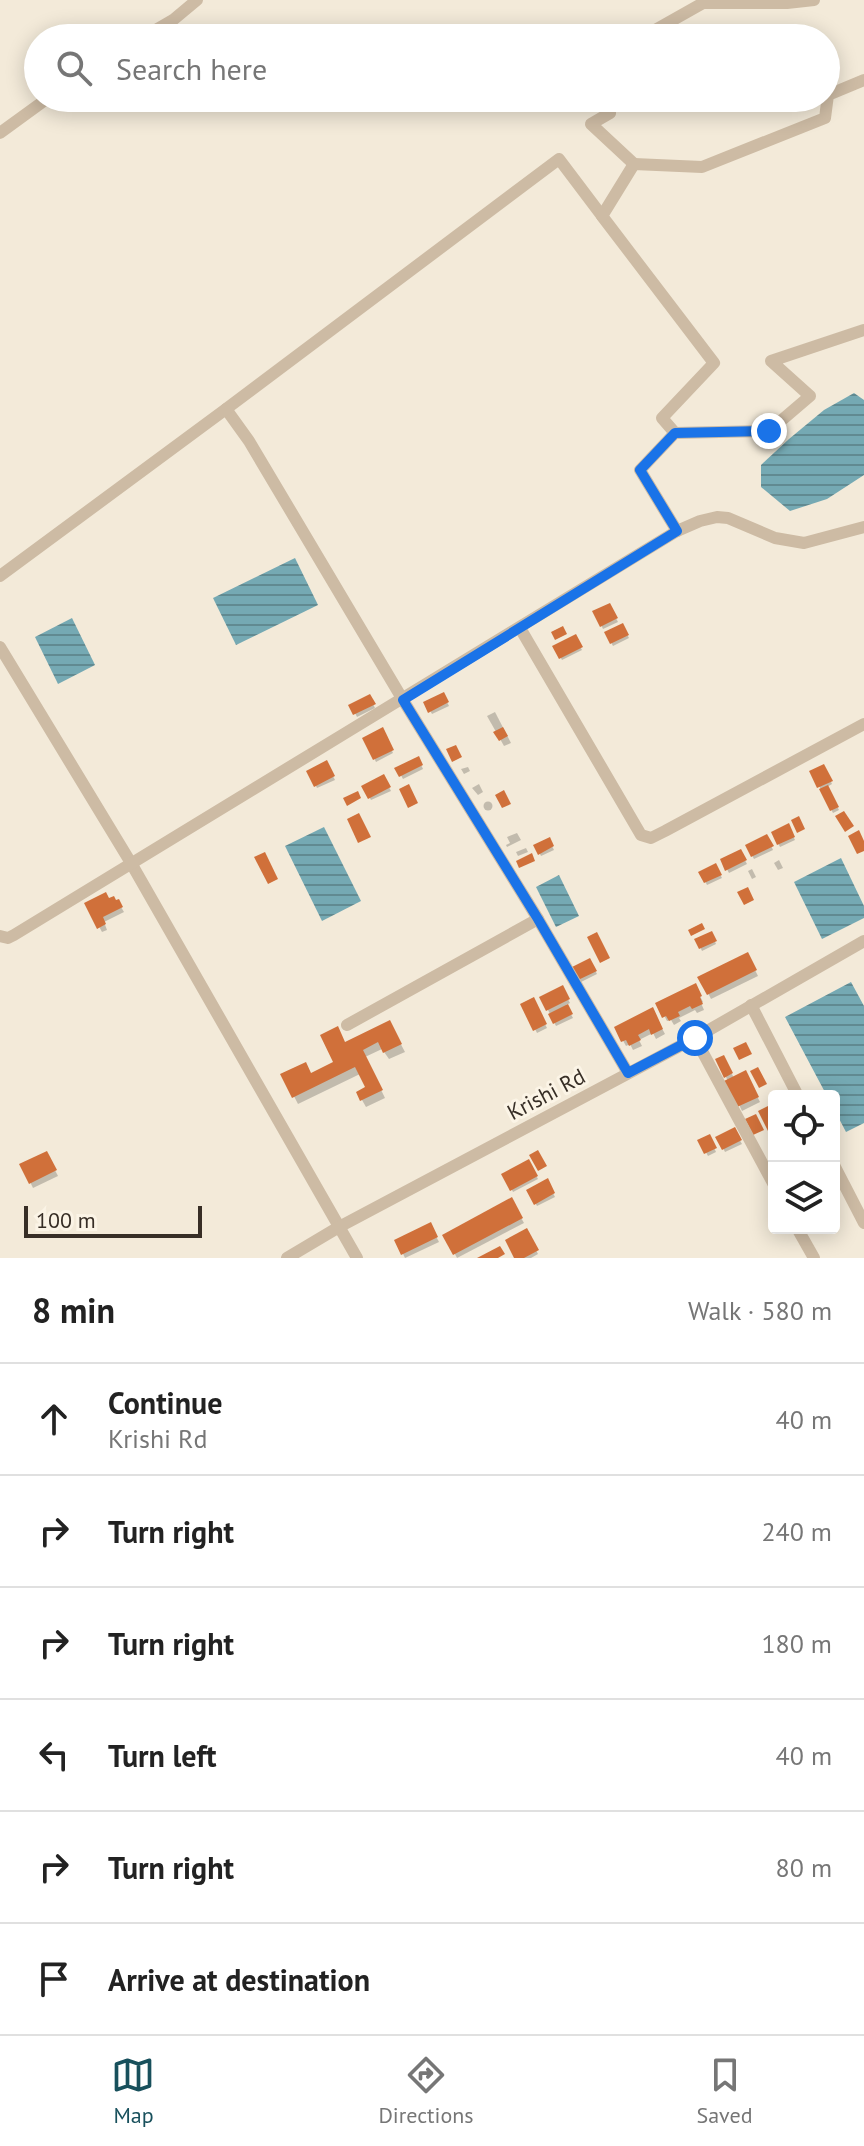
<!DOCTYPE html>
<meta charset="utf-8">
<style>
:root{--surface:#fff;--page:#f6f6f6;--text:#222;--muted:#767676;--line:#e0e0e0;--accent:#18505c}
body{margin:0;font-family:"PT Sans",sans-serif;background:var(--page);color:var(--text)}
.controls{position:absolute;right:24px;bottom:24px;display:grid;overflow:hidden;border-radius:8px;box-shadow:0 4px 20px #0003}
.controls button{width:72px;height:72px;display:grid;place-items:center;padding:0;border:0;border-bottom:2px solid var(--line);background:var(--surface);color:var(--text);font:40px sans-serif}
.scale{position:absolute;left:24px;bottom:20px;width:178px;box-sizing:border-box;padding-left:8px;border:4px solid #372e26;border-top:0;font-size:22px;line-height:28px;white-space:nowrap;color:#372e26;-webkit-text-stroke:6px #fbf4e6;paint-order:stroke}
.stop{position:absolute;width:24px;height:24px;margin:-18px;border:6px solid #1a73e8;border-radius:50%;background:#fff}
.stop.end{background:#1a73e8;border-color:#fff;box-shadow:0 2px 8px #0008}
.list{margin:0;padding:0;list-style:none}
h2{display:flex;justify-content:space-between;align-items:center;height:104px;margin:0;padding:0 32px;font-size:34px}
h2 small{font-size:26px;font-weight:400;color:var(--muted)}
.list li{display:grid;grid-template-columns:52px 1fr auto;gap:24px;align-items:center;box-sizing:border-box;height:112px;padding:0 32px;border-top:2px solid var(--line)}
.list b{display:block;font-size:30px;white-space:nowrap}
.list p{margin:0;font-size:26px;white-space:nowrap;color:var(--muted)}
.list em{font-size:26px;font-style:normal;color:var(--muted)}
.icon{flex:none;width:44px;height:44px;fill:none;stroke:currentColor;stroke-width:2;stroke-linecap:round;stroke-linejoin:round}
.map{position:relative;flex:none;width:864px;height:1258px;overflow:hidden}
.search{position:absolute;background:var(--surface);box-shadow:0 4px 20px #0003;left:24px;right:24px;top:24px;height:88px;display:flex;align-items:center;gap:20px;box-sizing:border-box;padding:0 28px;border-radius:44px;color:var(--muted);font-size:30px}
.sheet{height:776px;background:var(--surface)}
nav{display:flex;justify-content:space-around;align-items:center;box-sizing:border-box;height:112px;border-top:2px solid var(--line);background:var(--surface);font-size:22px;color:var(--muted)}
nav a{display:grid;justify-items:center;gap:4px}
nav .on{color:var(--accent)}
.map>svg:first-child{display:block}
</style>
<div class="map">
<svg width="864" height="1258" viewBox="0 0 864 1258">
<defs>
<pattern id="water-rules" width="6" height="5" patternUnits="userSpaceOnUse" patternTransform="scale(2)"><rect width="6" height="5" fill="#75a9b3"/><path d="M0 2.5h6" fill="none" stroke="#618a91"/></pattern>
</defs>
<rect width="100%" height="100%" fill="#f3ead9"/>
<g fill="url(#water-rules)">
<polygon points="854,393 864,400 864,475 827,499 790,511 761,487 761,465 789,439 824,410"/>
<polygon points="295,558 318,605 236,645 213,598"/>
<polygon points="72,618 95,665 58,684 35,637"/>
<polygon points="324,827 361,901 322,921 285,846"/>
<polygon points="841,858 864,906 864,918 822,939 794,882"/>
<polygon points="559,875 579,916 556,927 536,887"/>
<polygon points="851,982 864,1006 864,1123 846,1132 834,1109 834,1096 827,1096 785,1017"/>
</g>
<g fill="#0003">
<polygon points="609,605 618,622 603,629 595,612"/>
<polygon points="622,625 629,638 613,646 606,633"/>
<polygon points="575,637 582,650 562,660 555,647"/>
<polygon points="443,694 449,706 432,714 426,703"/>
<polygon points="369,696 375,708 357,717 351,705"/>
<polygon points="495,712 511,743 504,746 487,716"/>
<polygon points="382,730 393,753 376,762 365,739"/>
<polygon points="418,758 423,769 403,779 397,768"/>
<polygon points="326,763 335,780 317,788 309,772"/>
<polygon points="468,767 470,771 464,774 461,769"/>
<polygon points="824,767 832,784 827,787 839,810 833,813 812,772"/>
<polygon points="384,777 391,791 371,800 364,787"/>
<polygon points="479,784 483,792 478,795 472,788"/>
<circle cx="488" cy="806" r="4.5"/>
<polygon points="788,826 795,840 780,847 773,833"/>
<polygon points="517,833 521,840 507,847 506,845 510,843 507,837"/>
<polygon points="767,836 773,850 754,859 747,846"/>
<polygon points="549,840 554,850 541,856 536,846"/>
<polygon points="526,848 528,852 518,856 516,852"/>
<polygon points="740,851 747,864 729,873 722,860"/>
<polygon points="779,860 783,868 778,870 774,863"/>
<polygon points="715,865 722,878 707,885 701,873"/>
<polygon points="752,869 756,877 752,879 748,871"/>
<polygon points="109,901 118,902 124,912 104,922 107,930 102,932 87,904"/>
<polygon points="711,933 716,944 702,951 697,940"/>
<polygon points="747,954 758,976 711,999 700,977"/>
<polygon points="590,961 597,974 581,982 574,968"/>
<polygon points="695,986 703,1002 701,1003 704,1010 697,1013 695,1010 679,1018 681,1021 674,1025 671,1020 667,1021 658,1004"/>
<polygon points="562,988 570,1003 566,1005 573,1018 556,1026 542,998"/>
<polygon points="533,1000 547,1028 537,1033 523,1005"/>
<polygon points="652,1010 665,1034 656,1039 653,1033 639,1040 642,1046 633,1050 630,1044 626,1046 616,1028"/>
<polygon points="389,1022 405,1052 389,1059 382,1049 365,1057 385,1098 366,1107 358,1093 368,1088 360,1074 298,1104 283,1075 311,1075 335,1063 345,1044"/>
<polygon points="723,1057 734,1078 745,1073 760,1102 742,1111 718,1060"/>
<polygon points="734,1130 742,1144 725,1152 718,1138"/>
<polygon points="709,1137 716,1152 708,1156 700,1141"/>
<polygon points="46,1153 58,1176 33,1188 22,1165"/>
<polygon points="528,1162 538,1179 513,1192 504,1175"/>
<polygon points="547,1181 555,1197 537,1206 529,1191"/>
<polygon points="511,1200 524,1223 457,1258 445,1235"/>
<polygon points="430,1225 439,1242 405,1258 397,1241"/>
<polygon points="526,1231 538,1254 531,1258 516,1258"/>
</g>
<g fill="#d0703a">
<polygon points="610,603 618,618 600,627 592,611"/>
<polygon points="623,623 629,635 610,644 604,632"/>
<polygon points="563,626 567,634 555,640 551,632"/>
<polygon points="576,634 583,647 559,659 552,646"/>
<polygon points="444,692 449,702 428,713 423,702"/>
<polygon points="370,694 376,704 353,715 348,705"/>
<polygon points="383,727 394,750 373,760 362,738"/>
<polygon points="503,727 508,736 499,741 493,732"/>
<polygon points="456,745 462,757 452,762 446,749"/>
<polygon points="419,756 423,765 399,777 394,768"/>
<polygon points="327,760 335,776 314,787 306,771"/>
<polygon points="824,764 833,781 817,788 809,771"/>
<polygon points="384,774 391,787 368,799 361,786"/>
<polygon points="409,784 418,803 408,808 399,789"/>
<polygon points="828,785 839,807 830,811 819,789"/>
<polygon points="504,790 511,804 502,808 495,795"/>
<polygon points="358,791 361,798 347,806 343,798"/>
<polygon points="844,811 854,826 845,832 835,816"/>
<polygon points="359,813 371,837 358,843 347,819"/>
<polygon points="799,816 805,829 797,833 791,820"/>
<polygon points="789,823 795,837 777,845 771,832"/>
<polygon points="859,830 864,841 864,851 857,854 848,836"/>
<polygon points="767,834 774,846 751,857 745,845"/>
<polygon points="550,837 554,846 538,855 533,845"/>
<polygon points="741,849 747,860 725,871 720,859"/>
<polygon points="265,852 278,879 268,884 254,857"/>
<polygon points="532,853 535,861 519,868 516,861"/>
<polygon points="716,863 722,875 704,883 698,872"/>
<polygon points="748,887 754,900 744,905 737,892"/>
<polygon points="106,892 109,898 114,896 116,900 119,899 123,907 103,917 106,924 97,929 84,903"/>
<polygon points="702,923 705,929 691,936 688,930"/>
<polygon points="712,931 717,941 699,949 694,939"/>
<polygon points="597,932 610,958 600,963 587,937"/>
<polygon points="748,952 757,970 707,995 697,977"/>
<polygon points="590,958 597,971 578,980 572,967"/>
<polygon points="696,983 702,996 700,997 703,1004 692,1009 690,1006 678,1012 680,1016 669,1021 666,1016 662,1018 655,1003"/>
<polygon points="563,985 570,999 546,1011 539,997"/>
<polygon points="534,997 547,1024 533,1031 520,1004"/>
<polygon points="568,1004 573,1014 553,1024 548,1014"/>
<polygon points="653,1007 663,1029 651,1035 649,1029 638,1035 641,1040 629,1046 626,1040 621,1042 614,1027"/>
<polygon points="390,1020 402,1044 383,1053 378,1042 363,1050 383,1090 360,1101 356,1092 365,1087 355,1067 292,1098 280,1074 306,1062 311,1073 333,1062 320,1035 338,1026 345,1042"/>
<polygon points="746,1042 752,1054 739,1060 733,1048"/>
<polygon points="724,1055 733,1073 724,1078 715,1059"/>
<polygon points="758,1067 767,1084 759,1088 750,1071"/>
<polygon points="746,1070 759,1097 737,1107 724,1081"/>
<polygon points="770,1105 774,1113 774,1134 770,1135 758,1111"/>
<polygon points="756,1114 764,1130 753,1135 745,1119"/>
<polygon points="735,1127 742,1140 722,1150 715,1137"/>
<polygon points="710,1134 717,1148 704,1154 697,1140"/>
<polygon points="538,1150 547,1166 538,1171 529,1155"/>
<polygon points="47,1151 57,1170 29,1184 19,1164"/>
<polygon points="529,1159 538,1176 510,1191 501,1174"/>
<polygon points="548,1178 555,1193 534,1205 526,1190"/>
<polygon points="512,1197 523,1218 453,1255 442,1235"/>
<polygon points="431,1222 438,1237 401,1255 394,1240"/>
<polygon points="527,1228 539,1250 524,1258 514,1258 505,1240"/>
<polygon points="500,1246 505,1254 498,1258 477,1258"/>
</g>
<g fill="none" stroke-linecap="round" stroke-linejoin="round">
<g stroke="#cdbba4" stroke-width="12">
<polyline points="142,38 173,20 197,0"/>
<polyline points="641,38 703,3 787,3 814,0"/>
<polyline points="605,98 610,113 591,124 634,164"/>
<polyline points="0,133 48,98"/>
<polyline points="226,409 249,441 403,700 538,919 628,1073"/>
<polyline points="675,433 662,418 714,363 602,216 634,164 702,167 825,118 828,95 864,80"/>
<polyline points="677,531 640,470 675,433 769,431 810,396 771,361 864,330"/>
<polyline points="0,576 226,409 559,159 602,216"/>
<polyline points="520,628 641,835 651,838 665,831 864,724"/>
<polyline points="0,647 131,863 357,1258"/>
<path d="M0 936 8 938 14 935C234 799 457 667 677 531L700 521 717 517 728 518 775 538 804 543 864 527"/>
<polyline points="751,1005 798,1096"/>
<polyline points="347,1025 538,919"/>
<polyline points="695,1038 774,1185"/>
<polyline points="834,1165 864,1223"/>
<polyline points="797,1228 814,1258"/>
<polyline points="287,1258 339,1227 695,1038 864,941"/>
</g>
</g>
<g fill="none" stroke-linecap="round" stroke-linejoin="round">
<polyline stroke="#1a73e8" stroke-width="10" points="695,1038 628,1073 538,919 403,700 677,531 640,470 675,433 769,431"/>
</g>
<g text-anchor="middle" dominant-baseline="central" stroke-width="6" stroke-linejoin="round" paint-order="stroke">
<g font-size="22" fill="#372e26" stroke="#fbf4e6">
<text transform="translate(546 1094) rotate(-28)">Krishi Rd</text>
</g>
</g>
</svg>
<div class="controls">
<button><svg class="icon" aria-label="locate" viewBox="0 0 24 24"><circle cx="12" cy="12" r="6"/><path d="M12 2v4M12 18v4M2 12h4M18 12h4"/></svg></button>
<button><svg class="icon" aria-label="layers" viewBox="0 0 24 24"><path d="M12 4l9 5-9 5-9-5zM3 14l9 5 9-5"/></svg></button>
</div>
<div class="scale">100 m</div>
<div class="stop" style="left:695px;top:1038px"></div>
<div class="stop end" style="left:769px;top:431px"></div>
<div class="search"><svg class="icon" aria-label="search" viewBox="0 0 24 24"><circle cx="10" cy="10" r="6"/><path d="M15 15l6 6"/></svg>Search here</div>
</div>
<section class="sheet">
<h2>8 min<small>Walk · 580 m</small></h2>
<ul class="list">
<li><svg class="icon" aria-label="ahead" viewBox="0 0 24 24"><path d="M12 20V5M6 11l6-6 6 6"/></svg><div><b>Continue</b><p>Krishi Rd</p></div><em>40 m</em></li>
<li><svg class="icon" aria-label="right" viewBox="0 0 24 24"><path d="M7 20v-9h11M14 6l5 5-5 5"/></svg><div><b>Turn right</b></div><em>240 m</em></li>
<li><svg class="icon" aria-label="right" viewBox="0 0 24 24"><path d="M7 20v-9h11M14 6l5 5-5 5"/></svg><div><b>Turn right</b></div><em>180 m</em></li>
<li><svg class="icon" aria-label="left" viewBox="0 0 24 24"><path d="M17 20v-9H6M10 6l-5 5 5 5"/></svg><div><b>Turn left</b></div><em>40 m</em></li>
<li><svg class="icon" aria-label="right" viewBox="0 0 24 24"><path d="M7 20v-9h11M14 6l5 5-5 5"/></svg><div><b>Turn right</b></div><em>80 m</em></li>
<li><svg class="icon" aria-label="arrive" viewBox="0 0 24 24"><path d="M6 21V4h12l-3 4 3 4H6"/></svg><div><b>Arrive at destination</b></div></li>
</ul>
</section>
<nav>
<a class="on"><svg class="icon" aria-label="map" viewBox="0 0 24 24"><path d="M3 6l6-2 6 2 6-2v14l-6 2-6-2-6 2zM9 4v14M15 6v14"/></svg>Map</a>
<a><svg class="icon" aria-label="directions" viewBox="0 0 24 24"><path d="M12 3l9 9-9 9-9-9zM9 14v-3h6M13 9l2 2-2 2"/></svg>Directions</a>
<a><svg class="icon" aria-label="saved" viewBox="0 0 24 24"><path d="M7 4h10v16l-5-4-5 4z"/></svg>Saved</a>
</nav>
